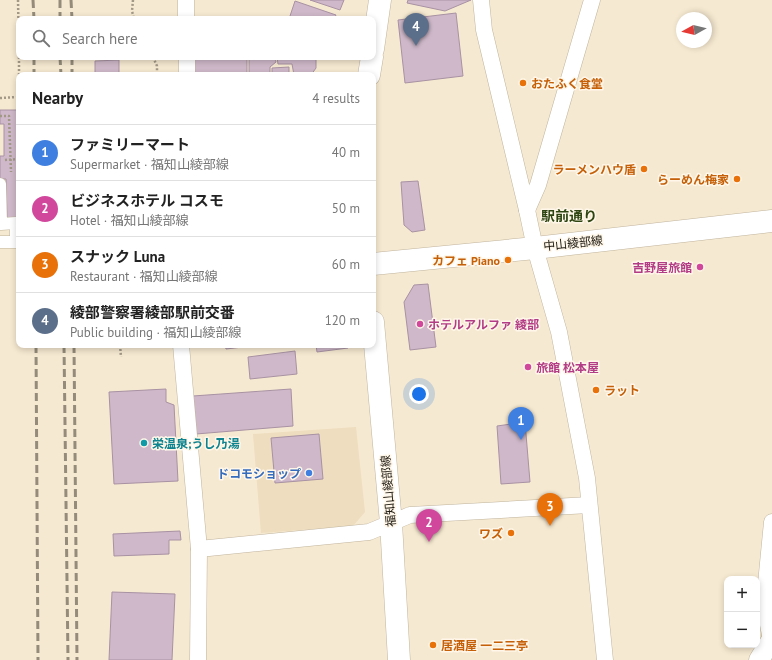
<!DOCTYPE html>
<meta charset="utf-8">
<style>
:root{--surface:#fff;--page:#f6f6f6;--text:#222;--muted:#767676;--line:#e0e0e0;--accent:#b45309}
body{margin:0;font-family:"PT Sans","Noto Sans JP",sans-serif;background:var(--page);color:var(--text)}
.controls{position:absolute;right:12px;bottom:12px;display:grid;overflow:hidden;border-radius:8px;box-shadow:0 2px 6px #0003}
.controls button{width:36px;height:36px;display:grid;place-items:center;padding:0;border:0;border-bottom:1px solid var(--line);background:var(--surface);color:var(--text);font:20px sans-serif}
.compass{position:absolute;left:676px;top:12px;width:36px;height:36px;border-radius:50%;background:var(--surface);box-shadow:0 2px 6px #0003;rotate:262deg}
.you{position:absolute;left:419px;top:394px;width:14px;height:14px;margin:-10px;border:3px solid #fff;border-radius:50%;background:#1a73e8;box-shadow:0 0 0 6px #1a73e833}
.badge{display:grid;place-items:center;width:26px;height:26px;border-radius:50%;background:var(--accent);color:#fff;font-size:13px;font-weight:700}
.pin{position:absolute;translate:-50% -33px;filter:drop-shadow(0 1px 2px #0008)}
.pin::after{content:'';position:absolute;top:21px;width:14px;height:12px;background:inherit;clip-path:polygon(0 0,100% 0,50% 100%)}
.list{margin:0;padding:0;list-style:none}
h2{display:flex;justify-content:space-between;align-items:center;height:52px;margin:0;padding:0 16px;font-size:17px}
h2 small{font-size:13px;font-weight:400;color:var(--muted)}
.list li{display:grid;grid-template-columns:26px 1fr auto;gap:12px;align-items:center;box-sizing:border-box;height:56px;padding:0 16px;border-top:1px solid var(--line)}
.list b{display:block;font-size:15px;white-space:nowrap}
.list p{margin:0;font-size:13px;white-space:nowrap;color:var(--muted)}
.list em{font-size:13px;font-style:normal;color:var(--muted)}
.icon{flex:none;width:22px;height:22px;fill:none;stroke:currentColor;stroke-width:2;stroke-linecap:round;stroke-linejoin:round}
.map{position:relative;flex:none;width:772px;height:660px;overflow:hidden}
.search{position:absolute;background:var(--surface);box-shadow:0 2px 6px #0003;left:16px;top:16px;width:360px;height:44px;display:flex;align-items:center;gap:10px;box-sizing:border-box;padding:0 14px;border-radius:8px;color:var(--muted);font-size:15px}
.panel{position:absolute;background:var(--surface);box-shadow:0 2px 6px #0003;left:16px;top:72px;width:360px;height:276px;border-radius:8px}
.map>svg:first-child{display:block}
</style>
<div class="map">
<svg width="772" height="660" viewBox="0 0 772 660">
<rect width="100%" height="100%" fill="#f6e9d1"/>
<polygon fill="#eeddbe" points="356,427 365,512 353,526 261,533 253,434"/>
<g fill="#ceb8c9" stroke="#a892a3">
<polygon points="310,0 344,0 340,10"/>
<polygon points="408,0 471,0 445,11 407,3"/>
<polygon points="295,1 336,15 334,19 289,19"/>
<polygon points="456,13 463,76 405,83 398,20"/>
<polygon points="192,57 252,57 247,58 247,75 192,75"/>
<polygon points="256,57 275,57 276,62 270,67 270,75 249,75 249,58"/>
<polygon points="277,57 316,57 316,68 311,75 294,75 292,64 278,64"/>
<polygon points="119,60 119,75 95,75 95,61"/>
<polygon points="289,67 289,75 272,75 272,68"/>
<polygon points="0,110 19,110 19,221 7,221 6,179 0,179 0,156 4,156 4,124 0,124"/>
<polygon points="418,181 425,230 412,232 404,225 401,182"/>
<polygon points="428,284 436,347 410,350 404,302 414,285"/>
<polygon points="225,345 251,345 251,346 226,349"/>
<polygon points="316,345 347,345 348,348 317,352"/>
<polygon points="295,351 297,374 250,379 248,357"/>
<polygon points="166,389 166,402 174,405 178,481 114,484 109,392"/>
<polygon points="291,389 293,426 196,434 193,396"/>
<polygon points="525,422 530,482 501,484 497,426"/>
<polygon points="319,434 323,479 275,483 271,438"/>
<polygon points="180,531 181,540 169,540 169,554 114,556 113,534"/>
<polygon points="112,592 175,594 172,660 109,660"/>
</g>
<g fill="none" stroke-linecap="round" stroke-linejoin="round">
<defs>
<polyline id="pedestrian" points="0,184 1,224 16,223 16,242 0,242"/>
<g id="minor">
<polyline points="186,0 186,19"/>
<polyline points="481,0 484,30 527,210 535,248 559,332 587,478 605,660"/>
<polyline points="187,57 187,75"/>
<polyline points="527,210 538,185 592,0"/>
<polyline points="181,345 199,549 198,660"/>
<polyline points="199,549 369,532 410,515 589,505"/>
<polyline points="771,640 764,604 772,522"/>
</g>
<polyline id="tertiary" points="759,660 772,639"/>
<polyline id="secondary" points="373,264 535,248 772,221"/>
<g id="primary">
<polyline points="373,49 380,0"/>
<polyline points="369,75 372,57"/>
<polyline points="373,322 391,523 399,660"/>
</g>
</defs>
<use href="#pedestrian" stroke="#c0b49d" stroke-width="13"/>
<use href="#minor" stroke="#c0b49d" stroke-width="17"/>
<use href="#tertiary" stroke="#c0b49d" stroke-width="21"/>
<use href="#secondary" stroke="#c0b49d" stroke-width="23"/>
<use href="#primary" stroke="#c0b49d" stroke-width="23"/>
<g stroke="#a29886" stroke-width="2.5" stroke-dasharray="2 2" stroke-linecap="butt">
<polyline points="18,0 19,51"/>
<polyline points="133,0 132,11 134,19"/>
<polyline points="19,57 19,75"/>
<polyline points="153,57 157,66 157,75"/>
<polyline points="0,98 19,97"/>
<polyline points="0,116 9,116 11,172"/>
<polyline points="5,160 19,159"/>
<polyline points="120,345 121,357"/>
</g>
<use href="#pedestrian" stroke="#fff" stroke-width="12"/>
<use href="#minor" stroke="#fff" stroke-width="16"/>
<use href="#tertiary" stroke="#fff" stroke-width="20"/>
<use href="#secondary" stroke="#fff" stroke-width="22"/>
<use href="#primary" stroke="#fff" stroke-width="22"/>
<g stroke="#948b7a" stroke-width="3" stroke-dasharray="8 4" stroke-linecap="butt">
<polyline points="33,0 34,19"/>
<polyline points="60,0 60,19"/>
<polyline points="71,0 72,19"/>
<polyline points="34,57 34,75"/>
<polyline points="60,57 61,75"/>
<polyline points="72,57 72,75"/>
<polyline points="36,345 38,660"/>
<polyline points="64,345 68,660"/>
<polyline points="74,345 77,660"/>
</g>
</g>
<g fill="#e8710a" stroke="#fff7e9" stroke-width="1.5">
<circle cx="523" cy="83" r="4"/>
<circle cx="644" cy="169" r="4"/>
<circle cx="737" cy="179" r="4"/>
<circle cx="508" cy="260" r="4"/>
<circle cx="596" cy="390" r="4"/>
<circle cx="511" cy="533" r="4"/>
<circle cx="433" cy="645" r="4"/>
</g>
<g fill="#d1479c" stroke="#fff7e9" stroke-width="1.5">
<circle cx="700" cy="267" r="4"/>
<circle cx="420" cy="324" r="4"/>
<circle cx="528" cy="367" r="4"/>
</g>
<circle fill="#0f9aa8" stroke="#fff7e9" stroke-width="1.5" cx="144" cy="443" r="4"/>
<circle fill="#3f7fe0" stroke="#fff7e9" stroke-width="1.5" cx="309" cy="473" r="4"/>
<g text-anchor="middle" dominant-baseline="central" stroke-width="3" stroke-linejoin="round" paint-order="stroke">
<g font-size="12" font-weight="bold" fill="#c56008" stroke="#fff7e9" text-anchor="end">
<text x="531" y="83" text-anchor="start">おたふく食堂</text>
<text x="636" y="169">ラーメンハウ盾</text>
<text x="729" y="179">らーめん梅家</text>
<text x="500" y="260">カフェ Piano</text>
<text x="604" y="390" text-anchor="start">ラット</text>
<text x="503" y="533">ワズ</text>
<text x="441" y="645" text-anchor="start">居酒屋 一二三亭</text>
</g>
<g font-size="12" fill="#1e1911" stroke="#fff7e9">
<text transform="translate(573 243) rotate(-6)">中山綾部線</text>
<text transform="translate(388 491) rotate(-95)">福知山綾部線</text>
</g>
<g font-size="12" font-weight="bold" fill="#b23c85" stroke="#fff7e9" text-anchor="start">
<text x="692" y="267" text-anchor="end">吉野屋旅館</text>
<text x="428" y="324">ホテルアルファ 綾部</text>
<text x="536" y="367">旅館 松本屋</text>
</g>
<g font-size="12" font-weight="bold" fill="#0d838f" stroke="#fff7e9" text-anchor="start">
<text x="152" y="443">栄温泉;うし乃湯</text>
</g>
<g font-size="12" font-weight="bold" fill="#366cbe" stroke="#fff7e9" text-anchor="end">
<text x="301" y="473">ドコモショップ</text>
</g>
<g font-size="14" font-weight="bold" fill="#2e4512" stroke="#fff7e9">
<text x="569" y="216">駅前通り</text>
</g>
</g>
</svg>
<div class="controls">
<button>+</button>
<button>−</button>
</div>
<svg class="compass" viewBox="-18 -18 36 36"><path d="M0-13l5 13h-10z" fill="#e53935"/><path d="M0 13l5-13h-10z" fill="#767676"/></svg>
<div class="you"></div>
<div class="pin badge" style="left:521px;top:440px;background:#3f7fe0">1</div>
<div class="pin badge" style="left:429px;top:542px;background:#d1479c">2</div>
<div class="pin badge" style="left:550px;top:526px;background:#e8710a">3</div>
<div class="pin badge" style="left:416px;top:46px;background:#5c6f8a">4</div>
<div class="search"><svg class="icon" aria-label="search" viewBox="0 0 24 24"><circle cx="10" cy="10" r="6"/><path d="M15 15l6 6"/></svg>Search here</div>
<section class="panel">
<h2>Nearby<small>4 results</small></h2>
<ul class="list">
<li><span class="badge" style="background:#3f7fe0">1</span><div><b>ファミリーマート</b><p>Supermarket · 福知山綾部線</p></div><em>40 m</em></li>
<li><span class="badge" style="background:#d1479c">2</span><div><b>ビジネスホテル コスモ</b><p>Hotel · 福知山綾部線</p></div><em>50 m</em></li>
<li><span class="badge" style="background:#e8710a">3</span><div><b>スナック Luna</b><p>Restaurant · 福知山綾部線</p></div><em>60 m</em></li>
<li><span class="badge" style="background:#5c6f8a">4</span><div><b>綾部警察署綾部駅前交番</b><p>Public building · 福知山綾部線</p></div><em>120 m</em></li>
</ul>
</section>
</div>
